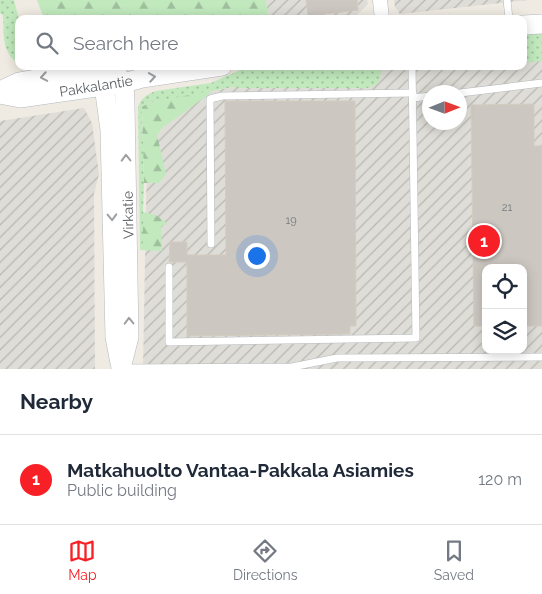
<!DOCTYPE html>
<style>
:root{--surface:#fff;--page:#f6f6f7;--text:#1f2937;--muted:#747a83;--line:#e0e1e3;--accent:#f72026}
body{margin:0;font-family:Raleway,sans-serif;background:var(--page);color:var(--text)}
.controls{position:absolute;right:15px;bottom:15px;display:grid;overflow:hidden;border-radius:10px;box-shadow:0 2px 12px #0003}
.controls button{width:45px;height:45px;display:grid;place-items:center;padding:0;border:0;border-bottom:1px solid var(--line);background:var(--surface);color:var(--text);font:25px sans-serif}
.compass{position:absolute;left:422px;top:85px;width:45px;height:45px;border-radius:50%;background:var(--surface);box-shadow:0 2px 12px #0003;rotate:89deg}
.you{position:absolute;left:256px;top:255px;width:18px;height:18px;margin:-12px;border:4px solid #fff;border-radius:50%;background:#1a73e8;box-shadow:0 0 0 8px #1a73e833}
.badge{display:grid;place-items:center;width:32px;height:32px;border-radius:50%;background:var(--accent);color:#fff;font-size:16px;font-weight:700}
.pin{position:absolute;translate:-50% -50%;border:2px solid #fff;box-shadow:0 1px 5px #0006}
.list{margin:0;padding:0;list-style:none}
h2{display:flex;justify-content:space-between;align-items:center;height:65px;margin:0;padding:0 20px;font-size:21px}
h2 small{font-size:16px;font-weight:400;color:var(--muted)}
.list li{display:grid;grid-template-columns:32px 1fr auto;gap:15px;align-items:center;box-sizing:border-box;height:90px;padding:0 20px;border-top:1px solid var(--line)}
.list b{display:block;font-size:19px;white-space:nowrap}
.list p{margin:0;font-size:16px;white-space:nowrap;color:var(--muted)}
.list em{font-size:16px;font-style:normal;color:var(--muted)}
.icon{flex:none;width:28px;height:28px;fill:none;stroke:currentColor;stroke-width:2;stroke-linecap:round;stroke-linejoin:round}
.map{position:relative;flex:none;width:542px;height:369px;overflow:hidden}
.search{position:absolute;background:var(--surface);box-shadow:0 2px 12px #0003;left:15px;right:15px;top:15px;height:55px;display:flex;align-items:center;gap:12px;box-sizing:border-box;padding:0 18px;border-radius:10px;color:var(--muted);font-size:19px}
.sheet{height:155px;background:var(--surface)}
nav{display:flex;justify-content:space-around;align-items:center;box-sizing:border-box;height:70px;border-top:1px solid var(--line);background:var(--surface);font-size:14px;color:var(--muted)}
nav a{display:grid;justify-items:center;gap:2px}
nav .on{color:var(--accent)}
.map>svg:first-child{display:block}
</style>
<div class="map">
<svg width="542" height="369" viewBox="0 0 542 369">
<defs>
<pattern id="industrial-furrows" width="10" height="10" patternUnits="userSpaceOnUse" patternTransform="scale(1.25)"><rect width="10" height="10" fill="#dfddd7"/><path d="M-1 1l2-2M0 10L10 0M9 11l2-2" fill="none" stroke="#b8b7b2"/></pattern>
<pattern id="grass-dots" width="8" height="8" patternUnits="userSpaceOnUse" patternTransform="scale(1.25)"><rect width="8" height="8" fill="#c1e9bd"/><path d="M2 2h.1M6 6h.1" fill="none" stroke="#a0c09d" stroke-width="1.8" stroke-linecap="round"/></pattern>
<pattern id="forest-firs" width="22" height="20" patternUnits="userSpaceOnUse" patternTransform="scale(1.25)"><rect width="22" height="20" fill="#c1e9bd"/><path d="M5 1l3.5 6h-7zM16 11l3.5 6h-7z" fill="#a0c09d"/></pattern>
</defs>
<rect width="100%" height="100%" fill="#efebe2"/>
<g fill="url(#industrial-furrows)" fill-rule="evenodd">
<polygon points="266,0 367,0 368,4 355,17 326,19 268,19"/>
<polygon points="394,0 528,0 400,14 395,7"/>
<path d="M542 47V369H143L148 103 233 87 372 66H523V49ZM430 92H460V122H430ZM486 268H523V350H486Z"/>
<polygon points="84,108 92,123 99,174 94,194 95,369 0,369 0,121"/>
</g>
<g fill="url(#grass-dots)">
<path d="M0 0H14L19 19V64C1 52 4 34 3 15L0 13Z"/>
<polygon points="542,30 542,61 523,63 523,32"/>
<path d="M266 66H380C382 80 380 85 367 88H240L233 87 148 103 142 107 144 183 143 212V243L140 250 138 108C140 99 147 94 156 91L211 83 240 70Z"/>
</g>
<g fill="url(#forest-firs)">
<polygon points="37,0 266,0 268,19 44,19"/>
<polygon points="210,91 208,95 162,128 157,135 166,174 159,183 144,183 142,107 148,103"/>
<polygon points="143,212 156,215 168,224 161,226 162,251 140,250 143,243"/>
</g>
<g fill="#ccc7c1" stroke="#d4ccc0">
<polygon points="306,0 357,0 358,10 308,16"/>
<polygon points="225,101 355,101 356,326 350,326 350,334 187,336 187,262 169,262 170,242 187,242 187,255 226,255"/>
<polygon points="534,104 534,146 542,146 542,326 523,326 523,268 486,268 486,326 474,326 471,105"/>
</g>
<g fill="none" stroke-linecap="round" stroke-linejoin="round">
<defs>
<g id="lane">
<polyline points="507,0 509,19"/>
<polyline points="460,93 542,83"/>
<polyline points="413,98 430,96"/>
<polyline points="211,244 210,99 222,96 413,93"/>
<polyline points="169,267 169,342 416,338 412,66"/>
<polyline points="122,368 292,367 337,358 542,357"/>
</g>
<polyline id="street" points="380,0 382,19"/>
<g id="secondary">
<polyline points="523,25 542,24"/>
<polyline points="110,66 124,83 125,104 129,337 121,368"/>
<polyline points="110,66 104,86 110,130 115,337 120,363"/>
<polyline points="0,91 19,82 109,66"/>
<polyline points="0,94 20,98 124,83 142,78 222,66"/>
</g>
</defs>
<use href="#lane" stroke="#b5babe" stroke-width="8"/>
<use href="#street" stroke="#b5babe" stroke-width="15"/>
<use href="#secondary" stroke="#b4b9be" stroke-width="20"/>
<use href="#lane" stroke="#fff" stroke-width="7"/>
<use href="#street" stroke="#fff" stroke-width="14"/>
<use href="#secondary" stroke="#fff" stroke-width="19"/>
</g>
<defs><path id="oneway-chevron" d="M-2-3.5L2.5 0L-2 3.5" fill="none" stroke-width="1.6" stroke-linecap="round" stroke-linejoin="round" transform="scale(1.25)"/></defs>
<g stroke="#9da0a3">
<use href="#oneway-chevron" transform="translate(44 77) rotate(170)"/>
<use href="#oneway-chevron" transform="translate(152 77) rotate(-9)"/>
<use href="#oneway-chevron" transform="translate(126 158) rotate(-91)"/>
<use href="#oneway-chevron" transform="translate(112 217) rotate(88)"/>
<use href="#oneway-chevron" transform="translate(129 321) rotate(-91)"/>
</g>
<g text-anchor="middle" dominant-baseline="central" stroke-width="5" stroke-linejoin="round" paint-order="stroke">
<g font-size="11" fill="#777a7c">
<text x="507" y="207">21</text>
<text x="291" y="220">19</text>
</g>
<g font-size="14" fill="#5b6065" stroke="#fff">
<text transform="translate(96 86) rotate(-9)">Pakkalantie</text>
<text transform="translate(128 215) rotate(-91)">Virkatie</text>
</g>
</g>
</svg>
<div class="controls">
<button><svg class="icon" aria-label="locate" viewBox="0 0 24 24"><circle cx="12" cy="12" r="6"/><path d="M12 2v4M12 18v4M2 12h4M18 12h4"/></svg></button>
<button><svg class="icon" aria-label="layers" viewBox="0 0 24 24"><path d="M12 4l9 5-9 5-9-5zM3 14l9 5 9-5"/></svg></button>
</div>
<svg class="compass" viewBox="-18 -18 36 36"><path d="M0-13l5 13h-10z" fill="#e53935"/><path d="M0 13l5-13h-10z" fill="#747a83"/></svg>
<div class="you"></div>
<div class="pin badge" style="left:484px;top:241px">1</div>
<div class="search"><svg class="icon" aria-label="search" viewBox="0 0 24 24"><circle cx="10" cy="10" r="6"/><path d="M15 15l6 6"/></svg>Search here</div>
</div>
<section class="sheet">
<h2>Nearby<small></small></h2>
<ul class="list">
<li><span class="badge">1</span><div><b>Matkahuolto Vantaa-Pakkala Asiamies</b><p>Public building</p></div><em>120 m</em></li>
</ul>
</section>
<nav>
<a class="on"><svg class="icon" aria-label="map" viewBox="0 0 24 24"><path d="M3 6l6-2 6 2 6-2v14l-6 2-6-2-6 2zM9 4v14M15 6v14"/></svg>Map</a>
<a><svg class="icon" aria-label="directions" viewBox="0 0 24 24"><path d="M12 3l9 9-9 9-9-9zM9 14v-3h6M13 9l2 2-2 2"/></svg>Directions</a>
<a><svg class="icon" aria-label="saved" viewBox="0 0 24 24"><path d="M7 4h10v16l-5-4-5 4z"/></svg>Saved</a>
</nav>
